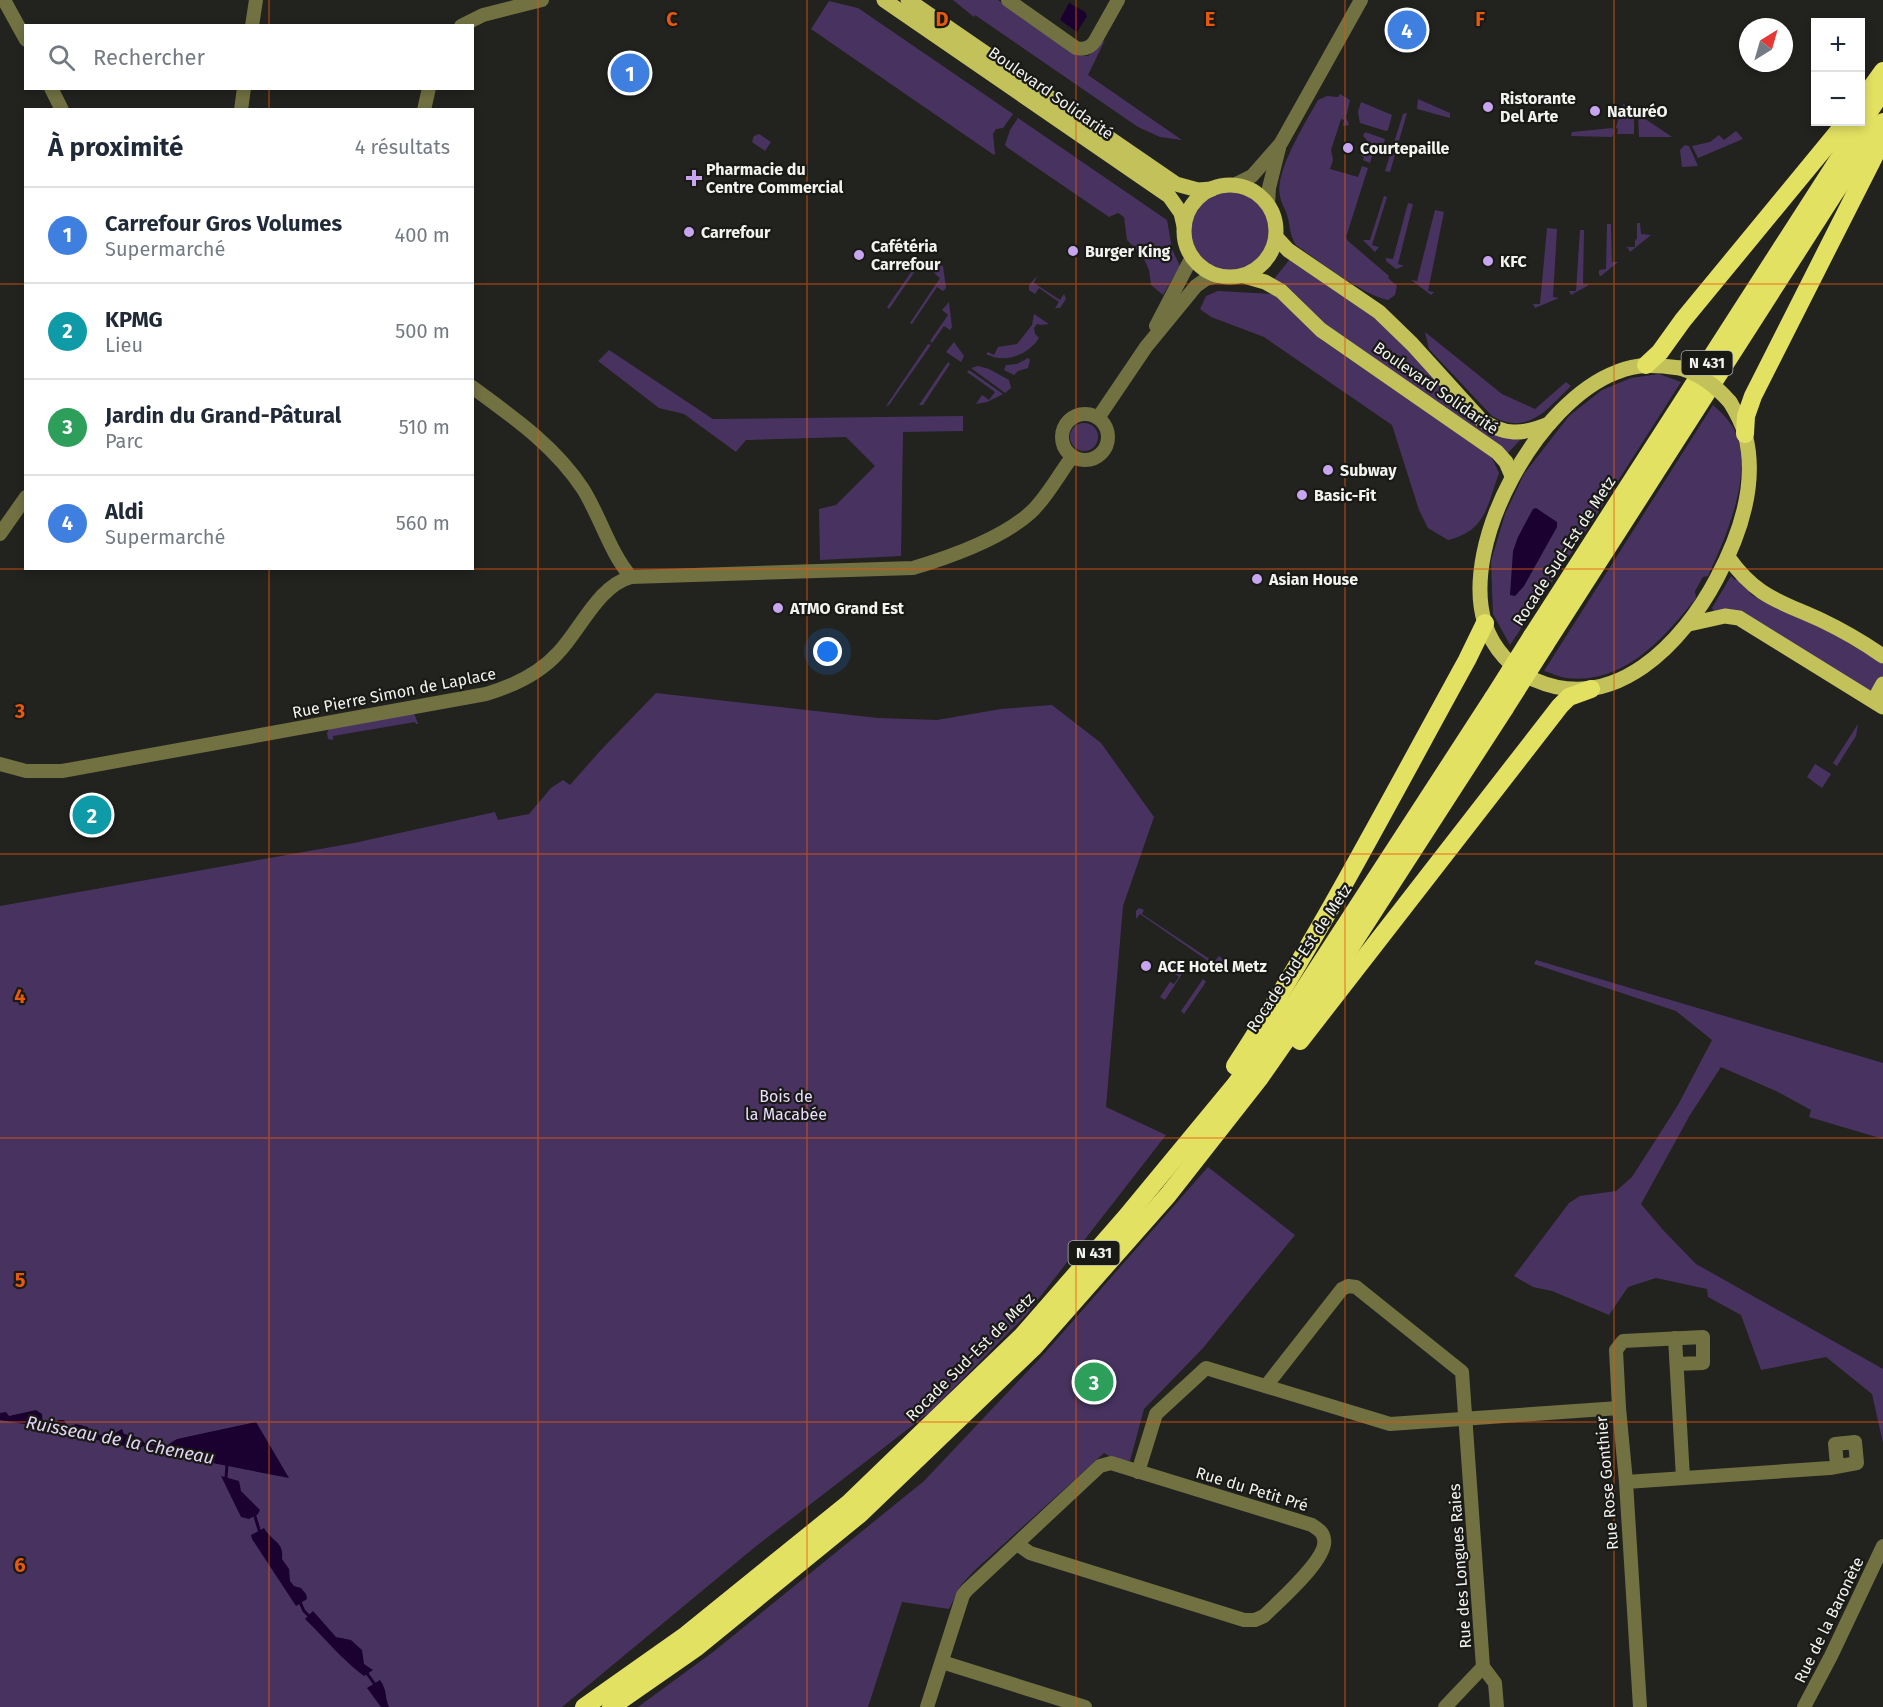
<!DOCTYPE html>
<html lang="fr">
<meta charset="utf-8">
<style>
:root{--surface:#fff;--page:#f6f6f7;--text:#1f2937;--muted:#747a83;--line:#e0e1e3;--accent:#0b8043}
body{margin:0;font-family:"Fira Sans",sans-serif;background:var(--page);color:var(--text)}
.controls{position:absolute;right:18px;top:18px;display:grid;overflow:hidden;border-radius:0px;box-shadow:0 3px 9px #0003}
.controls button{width:54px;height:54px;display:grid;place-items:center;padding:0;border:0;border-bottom:2px solid var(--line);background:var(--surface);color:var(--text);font:30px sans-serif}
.compass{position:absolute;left:1739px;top:18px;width:54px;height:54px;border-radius:50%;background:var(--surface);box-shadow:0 3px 9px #0003;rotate:37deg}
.you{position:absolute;left:828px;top:652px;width:21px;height:21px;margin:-15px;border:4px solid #fff;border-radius:50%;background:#1a73e8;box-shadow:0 0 0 9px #1a73e833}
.badge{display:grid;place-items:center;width:39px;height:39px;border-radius:50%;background:var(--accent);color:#fff;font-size:20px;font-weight:700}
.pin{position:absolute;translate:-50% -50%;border:3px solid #fff;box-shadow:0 2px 6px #0006}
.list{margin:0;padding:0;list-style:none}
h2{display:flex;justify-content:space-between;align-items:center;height:78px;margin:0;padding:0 24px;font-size:26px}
h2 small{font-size:20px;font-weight:400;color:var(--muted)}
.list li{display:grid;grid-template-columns:39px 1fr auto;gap:18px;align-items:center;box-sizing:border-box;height:96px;padding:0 24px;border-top:2px solid var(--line)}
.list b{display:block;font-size:22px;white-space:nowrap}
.list p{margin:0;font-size:20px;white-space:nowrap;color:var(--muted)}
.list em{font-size:20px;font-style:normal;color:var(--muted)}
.icon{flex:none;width:33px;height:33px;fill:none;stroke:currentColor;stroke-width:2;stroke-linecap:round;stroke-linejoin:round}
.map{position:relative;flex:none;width:1883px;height:1707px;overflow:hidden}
.search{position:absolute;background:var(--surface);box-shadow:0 3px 9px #0003;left:24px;top:24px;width:450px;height:66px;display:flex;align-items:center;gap:15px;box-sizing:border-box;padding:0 21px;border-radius:0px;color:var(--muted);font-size:22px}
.panel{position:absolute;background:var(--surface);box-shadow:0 3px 9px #0003;left:24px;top:108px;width:450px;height:462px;border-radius:0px}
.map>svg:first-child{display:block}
</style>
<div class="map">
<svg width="1883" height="1707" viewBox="0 0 1883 1707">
<rect width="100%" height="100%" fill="#22221f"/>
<g fill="#483360">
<polygon points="953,0 998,0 1081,56 1088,56 1105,40 1088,75 1182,140 1160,137 1138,127 975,15 974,17"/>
<polygon points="829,1 858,8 1013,114 1003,128 996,129 993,134 995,154 994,155 811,29"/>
<path d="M1340 94 1350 100 1346 117 1349 125 1343 126 1344 120 1341 119 1331 150 1333 160 1330 169 1358 177 1362 166 1368 168 1346 237 1348 241 1389 276 1388 278 1397 286 1395 295 1388 300C1363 295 1317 260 1296 245 1290 236 1290 227 1288 218 1286 210 1281 203 1280 196 1274 172 1306 122 1318 100L1327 96 1338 97Z"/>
<polygon points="1418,99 1450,113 1450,118 1417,109"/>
<polygon points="1361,102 1392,115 1388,130 1386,131 1360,123 1358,112"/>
<polygon points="1623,104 1634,111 1634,134 1617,134 1618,130 1616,127"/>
<polygon points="1407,113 1390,172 1385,171 1403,114"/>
<polygon points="1638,114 1672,137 1639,137"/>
<polygon points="1018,118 1167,220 1172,249 1180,266 1163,295 1151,285 1149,270 1143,257 1127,240 1124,217 1118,213 1109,217 1008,148 1005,145 1010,130"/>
<polygon points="1612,128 1614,131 1612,137 1571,136 1572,132"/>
<polygon points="1736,131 1743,139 1698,158 1692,146 1710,142 1719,135 1724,140"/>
<polygon points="1365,132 1385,139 1383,146 1376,143 1370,163 1363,160 1364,157 1361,156 1367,140 1363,136"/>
<polygon points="759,134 771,142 765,151 752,142 754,136"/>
<polygon points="1685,145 1689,146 1698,166 1682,167 1680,150"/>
<circle cx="1230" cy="231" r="39"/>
<polygon points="1384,196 1387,197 1372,245 1379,247 1375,252 1363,240 1370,240"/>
<polygon points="1408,203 1413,204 1398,264 1404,266 1396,269 1386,261 1386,258 1393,259"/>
<polygon points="1435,210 1444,212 1428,291 1434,292 1431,295 1411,280 1417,281"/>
<polygon points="1637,223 1640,223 1641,234 1651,235 1630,252 1627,247 1635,247 1635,240 1637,239"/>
<polygon points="1607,224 1611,224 1612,262 1618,262 1601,276 1599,275 1599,270 1606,269"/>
<polygon points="1547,228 1557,229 1553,297 1559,298 1535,308 1533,304 1540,304"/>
<polygon points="1580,230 1584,230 1583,284 1589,285 1571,295 1569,291 1576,291"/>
<polygon points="1290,259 1366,309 1429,370 1482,428 1520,440 1508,453 1316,319 1298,297 1274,279"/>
<polygon points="918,262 920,264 889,309 887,307"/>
<polygon points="940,265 943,266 946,288 943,291 937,287 912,324 910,323 940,278 934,273"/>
<polygon points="1037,276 1034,283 1060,300 1064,294 1066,299 1060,308 1055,308 1059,302 1039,288 1035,294 1029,290 1029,285"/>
<path d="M1218 291 1274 294 1323 341 1491 456 1499 473C1487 506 1486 531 1448 540L1428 528 1419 510 1392 425 1264 337 1211 317 1200 309 1206 296Z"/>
<polygon points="949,302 952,327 950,330 944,326 932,343 930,341 948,315 942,310"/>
<path d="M1034 314 1049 324 1041 325 1037 324 1034 328 1035 334 1039 338C1028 355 1005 364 986 354L988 352 994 355 998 347 1017 344 1032 325Z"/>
<path d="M1425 332 1502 394 1535 409 1566 382 1571 386C1546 410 1528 436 1492 416L1429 349Z"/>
<polygon points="954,342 964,356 961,362 946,352"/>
<polygon points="928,344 931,345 889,405 886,406"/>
<polygon points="609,350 713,419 963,416 963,431 903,432 901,556 820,560 819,509 836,505 875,466 846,437 746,440 736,452 684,414 659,408 598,361"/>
<polygon points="1028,358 1030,360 1028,368 1018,371 1014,375 1004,370 1006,365 1017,364"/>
<polygon points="948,362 950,364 923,405 919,405"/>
<polygon points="978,366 989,369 1009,380 1011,388 1005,393 971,368"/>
<polygon points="969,370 1003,394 987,402 976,404 982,395 989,400 995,392 967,372"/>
<polygon points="1659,374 1681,382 1595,517 1510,645 1493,614 1491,561 1505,514 1524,474 1569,416 1602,390 1631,378"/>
<path d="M1713 405C1721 412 1729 420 1734 429 1755 472 1726 537 1708 576L1703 577 1695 591 1696 598C1664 638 1624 685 1566 678 1559 677 1551 673 1544 671Z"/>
<circle cx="1084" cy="437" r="14"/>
<polygon points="1731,576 1735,580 1737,579 1752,595 1768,604 1827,630 1883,664 1883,676 1871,694 1714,612 1712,608"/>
<polygon points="656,693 878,718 937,720 1001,709 1052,705 1101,743 1154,817 1123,906 1106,1107 1166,1135 1026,1315 930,1412 755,1547 562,1707 0,1707 0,906 354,843 495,812 498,820 529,814 551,788 563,780 570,785 600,751"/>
<polygon points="414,713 418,724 416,724 415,722 333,736 333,740 328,739 327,733 329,729"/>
<polygon points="1858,724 1856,736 1837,766 1833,763"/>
<polygon points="1815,764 1831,774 1822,788 1807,777"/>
<polygon points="1139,908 1144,910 1142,914 1214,962 1219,956 1224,960 1213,973 1205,967 1208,961 1140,914 1136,919 1136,911"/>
<polygon points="1168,960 1184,971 1165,1000 1160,997 1170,982 1174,984 1179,977 1171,971 1172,968 1165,963"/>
<polygon points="1536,960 1883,1063 1883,1139 1809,1117 1811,1110 1776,1091 1721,1067 1690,1115 1641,1204 1663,1230 1696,1264 1883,1369 1883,1443 1872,1394 1826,1357 1761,1370 1741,1315 1708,1297 1707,1289 1656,1278 1628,1287 1609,1315 1552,1291 1533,1287 1514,1276 1569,1203 1580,1196 1616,1191 1632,1177 1678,1105 1712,1040 1676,1011 1534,964"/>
<polygon points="1203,979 1206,982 1184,1014 1181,1011"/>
<polygon points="1208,1167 1295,1235 1203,1348 1144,1409 1130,1461 1112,1458 1104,1453 975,1570 961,1585 949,1609 902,1602 868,1707 638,1707 713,1652 924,1481 1043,1355"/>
</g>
<g fill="#1a012f">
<polygon points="1069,3 1085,12 1087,16 1077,32 1060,20"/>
<polygon points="1536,508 1557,522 1557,527 1524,586 1515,596 1510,595 1513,551 1518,537 1533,509"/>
<polygon points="36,1410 42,1414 43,1427 0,1420 0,1413 6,1412 9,1416"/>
<polygon points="58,1420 64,1420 68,1427 76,1424 88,1427 90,1432 108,1437 122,1429 124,1434 141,1438 146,1445 138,1449 56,1431"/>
<polygon points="256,1422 289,1478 156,1452 177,1439"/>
<polygon points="221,1476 239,1481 241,1491 260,1510 258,1514 249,1519 241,1517"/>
<path d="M264 1528C272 1542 284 1541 282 1559L289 1569 290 1581 294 1586 301 1588 306 1594 307 1599 296 1606 252 1539 251 1535Z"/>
<path d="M313 1611 336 1637 351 1640 362 1650 364 1664 373 1670 364 1676C342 1660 325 1638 305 1619Z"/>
<path d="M380 1680C388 1692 384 1695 389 1707H381L367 1688Z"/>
</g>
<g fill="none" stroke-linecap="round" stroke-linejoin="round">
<g stroke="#1a012f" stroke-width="3">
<polyline points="39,1422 59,1427"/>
<polyline points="145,1445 165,1448"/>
<polyline points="227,1464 226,1478 228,1480"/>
<polyline points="254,1513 260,1533"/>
<polyline points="299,1600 304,1611 310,1617"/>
<polyline points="366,1672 376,1686"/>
</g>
<g stroke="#717142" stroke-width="14">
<polyline points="4,0 26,40"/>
<path d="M1008 0 1076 48C1085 50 1090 48 1095 41L1118 0"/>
<polyline points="252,26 256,0"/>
<polyline points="461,26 483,15 542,0"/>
<polyline points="51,88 62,110"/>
<polyline points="241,110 244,88"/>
<polyline points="424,110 429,88"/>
<polyline points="1234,185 1252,176 1281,143 1361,0"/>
<polyline points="1268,205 1269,188 1279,148"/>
<polyline points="1156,326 1192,257"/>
<path d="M472 387C513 417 555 446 583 489 601 518 609 551 631 577"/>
<circle cx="1085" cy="437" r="23"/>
<polyline points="1098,418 1146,347 1196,286 1206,279 1219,276"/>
<polyline points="0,534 26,497"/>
<path d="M0 764 26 771H62L486 694C513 686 539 674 558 653 581 629 598 586 631 577L913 568C950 557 1001 539 1030 513 1046 499 1059 474 1072 457"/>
<polyline points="1675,1338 1683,1478"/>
<polyline points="1266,1386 1342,1289 1348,1286 1356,1287 1462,1372 1483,1667 1495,1683 1497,1707"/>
<polyline points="1619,1408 1616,1350 1623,1341 1703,1337 1703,1363 1677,1364"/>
<polyline points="1138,1472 1156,1414 1206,1368 1390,1424 1619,1408 1626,1482 1640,1707"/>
<polyline points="1626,1482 1830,1468 1857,1463 1855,1442 1835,1444 1837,1465"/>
<polyline points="942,1662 1085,1707"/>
<path d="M927 1707 963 1595 967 1590 1100 1466 1111 1463 1312 1525C1318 1529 1323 1532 1324 1539 1329 1558 1278 1602 1264 1616L1255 1620H1244L1030 1553 1017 1544"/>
<polyline points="1445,1707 1483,1667"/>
<polyline points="1804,1707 1831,1656 1883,1546"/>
</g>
<g stroke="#c2c15a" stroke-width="15">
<polyline points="884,0 1169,196 1181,213 1184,226"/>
<polyline points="908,0 1176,184 1198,190 1212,189"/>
<circle cx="1230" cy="231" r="46"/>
<path d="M1276 237 1288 250 1379 312 1412 344 1480 419C1504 436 1522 435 1549 424"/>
<polyline points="1244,276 1265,282 1281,291 1321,330 1497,452 1506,462 1512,476"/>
<path d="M1680 368C1658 365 1638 363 1617 372 1539 401 1459 542 1485 624 1493 649 1512 669 1535 680 1615 715 1683 643 1717 578 1740 535 1758 483 1745 434 1742 423 1736 412 1730 402"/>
<path d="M1728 557C1757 598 1780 601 1823 621 1844 631 1864 643 1883 656"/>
<polyline points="1689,624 1725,616 1739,618 1883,707"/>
<polyline points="1877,703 1878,693 1883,684"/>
</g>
<g stroke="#e3e162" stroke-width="18">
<polyline points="1865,96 1883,71"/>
<polyline points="1646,365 1660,352 1683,320 1846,122"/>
<polyline points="1745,434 1746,416 1753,396 1883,139"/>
<polyline points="1532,636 1883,90"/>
<polyline points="1545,645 1834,194 1883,122"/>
<polyline points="1300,1041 1560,706 1569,697 1591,689"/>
<path d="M1235 1066C1320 935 1392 796 1467 660L1485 623"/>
<polyline points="584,1707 686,1635 849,1503 1022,1336 1126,1217 1235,1085 1297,1000 1493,698"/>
<polyline points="611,1707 697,1647 860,1514 1034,1347 1168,1195 1259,1079 1344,957 1505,708"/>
</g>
<path stroke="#c2c15a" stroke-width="15" d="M1680 368C1701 375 1715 385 1730 402"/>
<g stroke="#e3e162" stroke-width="18">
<polyline points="1493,698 1532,636"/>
<polyline points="1505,708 1545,645"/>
</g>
</g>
<path fill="none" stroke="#e8590c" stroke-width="1.5" stroke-opacity="0.55" d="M269 0V26M538 0V1707M807 0V1707M1076 0V1707M1345 0V1707M1614 0V1707M269 88V110M0 284H26M472 284H1883M269 568V1707M0 569H1883M0 854H1883M0 1138H1883M0 1422H1883"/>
<g fill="#c7a6ef" stroke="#191916" stroke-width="2">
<circle cx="1488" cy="107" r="6"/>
<circle cx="1595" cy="111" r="6"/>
<circle cx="1348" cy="148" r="6"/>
<path d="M691 169h6v6h6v6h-6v6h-6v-6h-6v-6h6z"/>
<circle cx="689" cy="232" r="6"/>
<circle cx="1073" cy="251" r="6"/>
<circle cx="859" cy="255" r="6"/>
<circle cx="1488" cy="261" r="6"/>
<circle cx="1328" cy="470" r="6"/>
<circle cx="1302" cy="495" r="6"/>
<circle cx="1257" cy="579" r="6"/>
<circle cx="778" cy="608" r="6"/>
<circle cx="1146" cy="966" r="6"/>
</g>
<g text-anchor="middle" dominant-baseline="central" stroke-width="4.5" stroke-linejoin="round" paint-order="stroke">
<g fill="#191916" stroke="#b1b1af" stroke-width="1.5">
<rect x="1681.5" y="351" width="51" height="24" rx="4.5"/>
<rect x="1068.5" y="1241" width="51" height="24" rx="4.5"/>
</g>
<g font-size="15" font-weight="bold" fill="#f2f2f0">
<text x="1707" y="363">N 431</text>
<text x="1094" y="1253">N 431</text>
</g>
<g font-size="16" fill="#f2f2f0" stroke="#191916">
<text transform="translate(1051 93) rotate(35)">Boulevard Solidarité</text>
<text transform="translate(1436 388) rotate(35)">Boulevard Solidarité</text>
<text transform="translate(1564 551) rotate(-57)">Rocade Sud-Est de Metz</text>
<text transform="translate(394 693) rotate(-11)">Rue Pierre Simon de Laplace</text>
<text transform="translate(1299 958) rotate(-56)">Rocade Sud-Est de Metz</text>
<text transform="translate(970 1357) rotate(-45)">Rocade Sud-Est de Metz</text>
<text transform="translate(1607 1483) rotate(-95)">Rue Rose Gonthier</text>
<text transform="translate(1252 1489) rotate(17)">Rue du Petit Pré</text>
<text transform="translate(1460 1566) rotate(-94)">Rue des Longues Raies</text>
<text transform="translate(1829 1620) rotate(-64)">Rue de la Baronète</text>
</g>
<g font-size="16" font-weight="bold" fill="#f2f2f0" stroke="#191916" text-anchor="start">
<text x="1500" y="98">Ristorante<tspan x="1500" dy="18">Del Arte</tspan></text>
<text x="1607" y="111">NaturéO</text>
<text x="1360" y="148">Courtepaille</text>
<text x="706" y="169">Pharmacie du<tspan x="706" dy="18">Centre Commercial</tspan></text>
<text x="701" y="232">Carrefour</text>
<text x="871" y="246">Cafétéria<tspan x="871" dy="18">Carrefour</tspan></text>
<text x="1085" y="251">Burger King</text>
<text x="1500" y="261">KFC</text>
<text x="1340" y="470">Subway</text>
<text x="1314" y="495">Basic-Fit</text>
<text x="1269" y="579">Asian House</text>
<text x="790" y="608">ATMO Grand Est</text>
<text x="1158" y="966">ACE Hotel Metz</text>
</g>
<g font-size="16" fill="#ebddff" stroke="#191916">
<text x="786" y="1096">Bois de<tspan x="786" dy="18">la Macabée</tspan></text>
</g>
<g font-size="18" font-style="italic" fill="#e2d4f5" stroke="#191916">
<text transform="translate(120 1440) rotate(11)">Ruisseau de la Cheneau</text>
</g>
</g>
<g font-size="20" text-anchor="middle" font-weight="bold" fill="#e8590c" stroke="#191916" stroke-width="4.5" stroke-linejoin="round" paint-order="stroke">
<text x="672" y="26">C</text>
<text x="942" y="26">D</text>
<text x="1210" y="26">E</text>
<text x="1480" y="26">F</text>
<text x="20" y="718">3</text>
<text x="20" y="1003">4</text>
<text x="20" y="1287">5</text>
<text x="20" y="1572">6</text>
</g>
</svg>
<div class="controls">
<button>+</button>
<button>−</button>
</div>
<svg class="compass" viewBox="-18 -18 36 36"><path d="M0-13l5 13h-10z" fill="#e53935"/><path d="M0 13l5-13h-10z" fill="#747a83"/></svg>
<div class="you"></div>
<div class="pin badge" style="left:630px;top:73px;background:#3f7fe0">1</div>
<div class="pin badge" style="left:92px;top:815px;background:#0f9aa8">2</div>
<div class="pin badge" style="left:1094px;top:1382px;background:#2e9e5b">3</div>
<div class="pin badge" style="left:1407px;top:30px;background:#3f7fe0">4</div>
<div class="search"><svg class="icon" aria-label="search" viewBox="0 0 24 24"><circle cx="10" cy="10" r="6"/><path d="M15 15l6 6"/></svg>Rechercher</div>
<section class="panel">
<h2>À proximité<small>4 résultats</small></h2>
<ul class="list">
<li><span class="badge" style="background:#3f7fe0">1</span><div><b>Carrefour Gros Volumes</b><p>Supermarché</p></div><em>400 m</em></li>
<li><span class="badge" style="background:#0f9aa8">2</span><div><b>KPMG</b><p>Lieu</p></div><em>500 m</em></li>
<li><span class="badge" style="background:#2e9e5b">3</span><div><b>Jardin du Grand-Pâtural</b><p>Parc</p></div><em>510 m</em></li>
<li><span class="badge" style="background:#3f7fe0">4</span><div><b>Aldi</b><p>Supermarché</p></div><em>560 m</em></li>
</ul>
</section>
</div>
